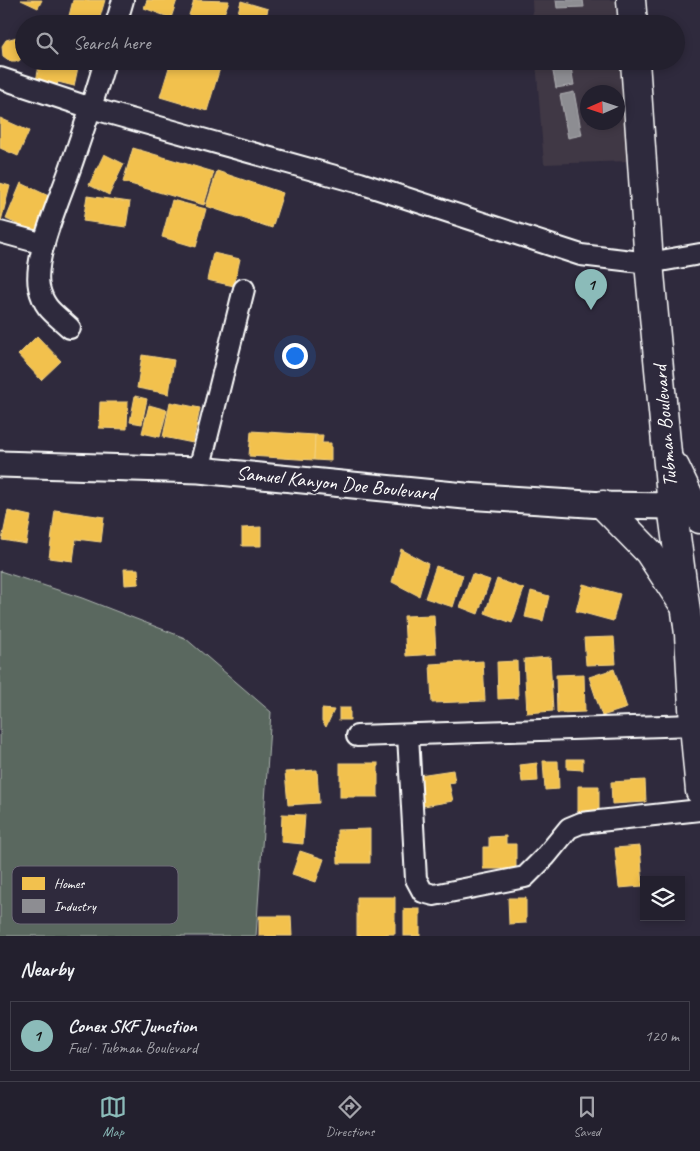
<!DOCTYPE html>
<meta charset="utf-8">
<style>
:root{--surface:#23202e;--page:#2f2d3a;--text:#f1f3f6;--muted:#a3a3aa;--line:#403e4a;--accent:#8bbbb9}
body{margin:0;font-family:Caveat,sans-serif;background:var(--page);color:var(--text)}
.controls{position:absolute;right:15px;bottom:15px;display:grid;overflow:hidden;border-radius:0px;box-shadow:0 2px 8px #0003}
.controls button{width:45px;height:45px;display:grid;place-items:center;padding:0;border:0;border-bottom:1px solid var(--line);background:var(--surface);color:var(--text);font:25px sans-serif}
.compass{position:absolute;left:580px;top:85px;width:45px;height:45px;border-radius:50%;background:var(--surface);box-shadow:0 2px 8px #0003;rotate:267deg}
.you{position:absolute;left:294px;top:355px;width:18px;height:18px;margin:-12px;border:4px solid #fff;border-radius:50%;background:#1a73e8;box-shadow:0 0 0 8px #1a73e833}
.badge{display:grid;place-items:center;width:32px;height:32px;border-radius:50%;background:var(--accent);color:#111;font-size:16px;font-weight:700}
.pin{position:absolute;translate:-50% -41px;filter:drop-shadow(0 1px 2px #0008)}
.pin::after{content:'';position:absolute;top:26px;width:18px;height:15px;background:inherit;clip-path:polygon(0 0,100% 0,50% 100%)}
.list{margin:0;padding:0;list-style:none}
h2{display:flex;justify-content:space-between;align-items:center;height:65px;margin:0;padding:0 20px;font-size:21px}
h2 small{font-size:16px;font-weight:400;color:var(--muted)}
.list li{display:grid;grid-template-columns:32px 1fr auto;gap:15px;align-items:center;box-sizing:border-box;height:70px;margin:0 10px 10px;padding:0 10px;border:1px solid var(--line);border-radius:0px}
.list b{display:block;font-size:19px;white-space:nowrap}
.list p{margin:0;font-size:16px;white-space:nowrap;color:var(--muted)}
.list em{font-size:16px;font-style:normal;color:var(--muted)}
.icon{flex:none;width:28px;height:28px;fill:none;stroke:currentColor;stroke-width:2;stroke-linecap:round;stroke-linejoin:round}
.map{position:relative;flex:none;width:700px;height:936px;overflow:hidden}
.search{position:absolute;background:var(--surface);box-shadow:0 2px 8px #0003;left:15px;right:15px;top:15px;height:55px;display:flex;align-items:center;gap:12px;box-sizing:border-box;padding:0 18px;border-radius:28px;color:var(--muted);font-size:19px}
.sheet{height:145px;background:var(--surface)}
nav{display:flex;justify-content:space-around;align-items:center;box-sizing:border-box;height:70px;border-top:1px solid var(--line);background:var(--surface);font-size:14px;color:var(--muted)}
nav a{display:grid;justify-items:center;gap:2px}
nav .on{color:var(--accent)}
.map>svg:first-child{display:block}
</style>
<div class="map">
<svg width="700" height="936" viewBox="0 0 700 936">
<rect width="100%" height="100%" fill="#2f2a3d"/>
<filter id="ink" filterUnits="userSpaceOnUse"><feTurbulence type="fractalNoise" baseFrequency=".02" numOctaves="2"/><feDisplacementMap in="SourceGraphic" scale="10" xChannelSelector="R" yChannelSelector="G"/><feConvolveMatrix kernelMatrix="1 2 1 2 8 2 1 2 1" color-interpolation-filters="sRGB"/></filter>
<g filter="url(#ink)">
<g fill="#413845" fill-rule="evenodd">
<polygon points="532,0 615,0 617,24 533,24"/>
<path d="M536 61H620L629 161 544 164ZM588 92H618V122H588Z"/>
</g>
<polygon fill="#5a685f" stroke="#acb4af" points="0,571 82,598 185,638 271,712 256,936 0,936"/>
<g fill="#f2c14e" stroke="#f6d483">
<polygon points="21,0 42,0 38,8"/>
<polygon points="73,0 105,0 98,24 67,24"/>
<polygon points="147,0 177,0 171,18 144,8"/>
<polygon points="194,0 229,1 220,24 212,24 189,15"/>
<polygon points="241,1 268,9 264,24 235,24"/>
<polygon points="151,19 162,24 149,24"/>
<polygon points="17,37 24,45 24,54 19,61 10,61 3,56 2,46 6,40"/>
<polygon points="40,61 79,63 74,86 58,82 57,85 36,81"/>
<polygon points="171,61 198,61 220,68 207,111 160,97"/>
<polygon points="0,118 29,131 18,156 0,148"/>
<polygon points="133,148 214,172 204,205 123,182"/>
<polygon points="104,154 124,164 109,195 89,185"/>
<polygon points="217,171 283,193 272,228 206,206"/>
<polygon points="0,183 10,186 1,221 0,221"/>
<polygon points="21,183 55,199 39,234 6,219"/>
<polygon points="87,196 130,202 126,227 83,221"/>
<polygon points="172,200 206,209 196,247 162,237"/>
<polygon points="213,253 240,259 234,286 207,280"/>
<polygon points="37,336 61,361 41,380 18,355"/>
<polygon points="142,355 174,360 169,394 137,388"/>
<polygon points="135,396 147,399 142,424 130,422"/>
<polygon points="100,402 128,402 127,429 99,428"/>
<polygon points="170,402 200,408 193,443 163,437"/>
<polygon points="149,405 167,410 160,437 142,433"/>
<polygon points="251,431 315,435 314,460 249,456"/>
<polygon points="315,435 323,435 322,443 331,443 331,461 314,460"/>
<polygon points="55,510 104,517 101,542 76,539 73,561 49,558"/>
<polygon points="8,511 31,516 26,544 2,540"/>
<polygon points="261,527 261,546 242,546 242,528"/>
<polygon points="401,549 428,564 419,596 392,582"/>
<polygon points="436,566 463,575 453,607 425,598"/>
<polygon points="124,569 138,569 139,584 125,585"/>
<polygon points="472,574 490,580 478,614 460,607"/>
<polygon points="497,579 524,589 512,623 485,613"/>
<polygon points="583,584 620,594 613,621 576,611"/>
<polygon points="531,591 549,596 543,621 525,617"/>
<polygon points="434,615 436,654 406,656 404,616"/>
<polygon points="614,637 616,664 586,665 584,638"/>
<polygon points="550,657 553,711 527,713 524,659"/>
<polygon points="483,661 485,701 432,703 430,664"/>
<polygon points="517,661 518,698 498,699 497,662"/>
<polygon points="614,669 627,708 602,716 589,677"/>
<polygon points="584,674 585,712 557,713 556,675"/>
<rect x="339" y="708" width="11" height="12"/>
<polygon points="322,709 334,710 326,727 322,721"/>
<polygon points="567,759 583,759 583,770 567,769"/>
<polygon points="543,761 558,761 559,789 545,790"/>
<rect x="340" y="763" width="38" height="34"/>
<polygon points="537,763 538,781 522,782 520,765"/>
<polygon points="317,770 319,803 288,805 285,772"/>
<polygon points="453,770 455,782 449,783 453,801 424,806 419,775"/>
<polygon points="645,780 646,802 612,804 611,782"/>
<polygon points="578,786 599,786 599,813 578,812"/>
<polygon points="282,814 305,815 303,844 281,842"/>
<polygon points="370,829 370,863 338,863 337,830"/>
<polygon points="506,836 506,844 516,844 516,869 483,869 483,847 489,847 489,837"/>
<polygon points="640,846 643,886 619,888 615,848"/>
<polygon points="300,851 324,859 316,882 292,874"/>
<polygon points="357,897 395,897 395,934 386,934 386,936 357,936"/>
<polygon points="508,898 526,898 526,923 509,924"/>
<rect x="404" y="909" width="16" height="27"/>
<polygon points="259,916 291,916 292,936 259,936"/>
</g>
<g fill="#8d8d92" stroke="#afafb3">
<polygon points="556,0 583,0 584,7 557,8"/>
<polygon points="551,61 587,61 588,64 571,67 574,85 556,88"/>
<polygon points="574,92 582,135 568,138 560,95"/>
</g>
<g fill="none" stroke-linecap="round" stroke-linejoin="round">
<defs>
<g id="minor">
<polyline points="116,24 123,0"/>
<polyline points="0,78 91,108 360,183 581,255 649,263 700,254"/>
<polyline points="0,232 44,244"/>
<path d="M70 328C54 313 44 309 39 287 33 257 61 196 71 166 83 131 95 97 105 61"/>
<polyline points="199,470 244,289"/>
<polyline points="408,735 416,879 423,892 434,895 525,877 546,856 569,828 581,823 700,810"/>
<polyline points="357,736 694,725"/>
</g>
<polyline id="tertiary" points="0,464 199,470 465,496 603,505 672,506"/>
<g id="trunk">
<polyline points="631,0 633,24"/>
<polyline points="635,61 649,263 672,506 689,634 694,725 700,791"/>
<polyline points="675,467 700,519"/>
<polyline points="603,505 649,552 682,602"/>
</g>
</defs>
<use href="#minor" stroke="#fff" stroke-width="24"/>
<use href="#tertiary" stroke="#fff" stroke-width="29"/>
<use href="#trunk" stroke="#fff" stroke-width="31"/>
<use href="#minor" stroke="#2f2a3d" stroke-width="20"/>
<use href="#tertiary" stroke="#2f2a3d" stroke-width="25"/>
<use href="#trunk" stroke="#2f2a3d" stroke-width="28"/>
</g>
</g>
<g text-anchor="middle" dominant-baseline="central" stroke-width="5" stroke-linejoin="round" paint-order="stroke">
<g font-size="20" fill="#fff" stroke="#2f2a3d">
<text transform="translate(665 426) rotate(-95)">Tubman Boulevard</text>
<text transform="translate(336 483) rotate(6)">Samuel Kanyon Doe Boulevard</text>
</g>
</g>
<rect x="12" y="866" width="166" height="58" rx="8" fill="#2f2a3d" stroke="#6d6a77" stroke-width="1"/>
<rect x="22" y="877" width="23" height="13" fill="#f2c14e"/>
<rect x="22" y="899" width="23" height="14" fill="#8d8d92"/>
<g font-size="14" fill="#fff">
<text x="54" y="888">Homes</text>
<text x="54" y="911">Industry</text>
</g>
</svg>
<div class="controls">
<button><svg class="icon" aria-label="layers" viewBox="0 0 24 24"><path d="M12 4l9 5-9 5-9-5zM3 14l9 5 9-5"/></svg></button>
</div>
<svg class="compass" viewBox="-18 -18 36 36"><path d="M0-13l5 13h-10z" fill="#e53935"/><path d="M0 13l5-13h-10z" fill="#a3a3aa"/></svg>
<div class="you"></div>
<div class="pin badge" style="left:591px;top:310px">1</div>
<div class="search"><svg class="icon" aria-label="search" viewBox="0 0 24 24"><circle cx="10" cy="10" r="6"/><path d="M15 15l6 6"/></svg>Search here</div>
</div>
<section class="sheet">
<h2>Nearby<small></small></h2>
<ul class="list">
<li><span class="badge">1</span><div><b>Conex SKF Junction</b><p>Fuel · Tubman Boulevard</p></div><em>120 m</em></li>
</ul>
</section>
<nav>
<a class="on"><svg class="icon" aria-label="map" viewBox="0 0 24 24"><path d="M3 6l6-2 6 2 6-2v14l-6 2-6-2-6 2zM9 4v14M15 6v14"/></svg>Map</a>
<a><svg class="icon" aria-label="directions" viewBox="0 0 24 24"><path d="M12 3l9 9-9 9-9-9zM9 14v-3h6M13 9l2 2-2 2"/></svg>Directions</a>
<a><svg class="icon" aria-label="saved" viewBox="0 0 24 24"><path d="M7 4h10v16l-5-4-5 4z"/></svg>Saved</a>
</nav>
